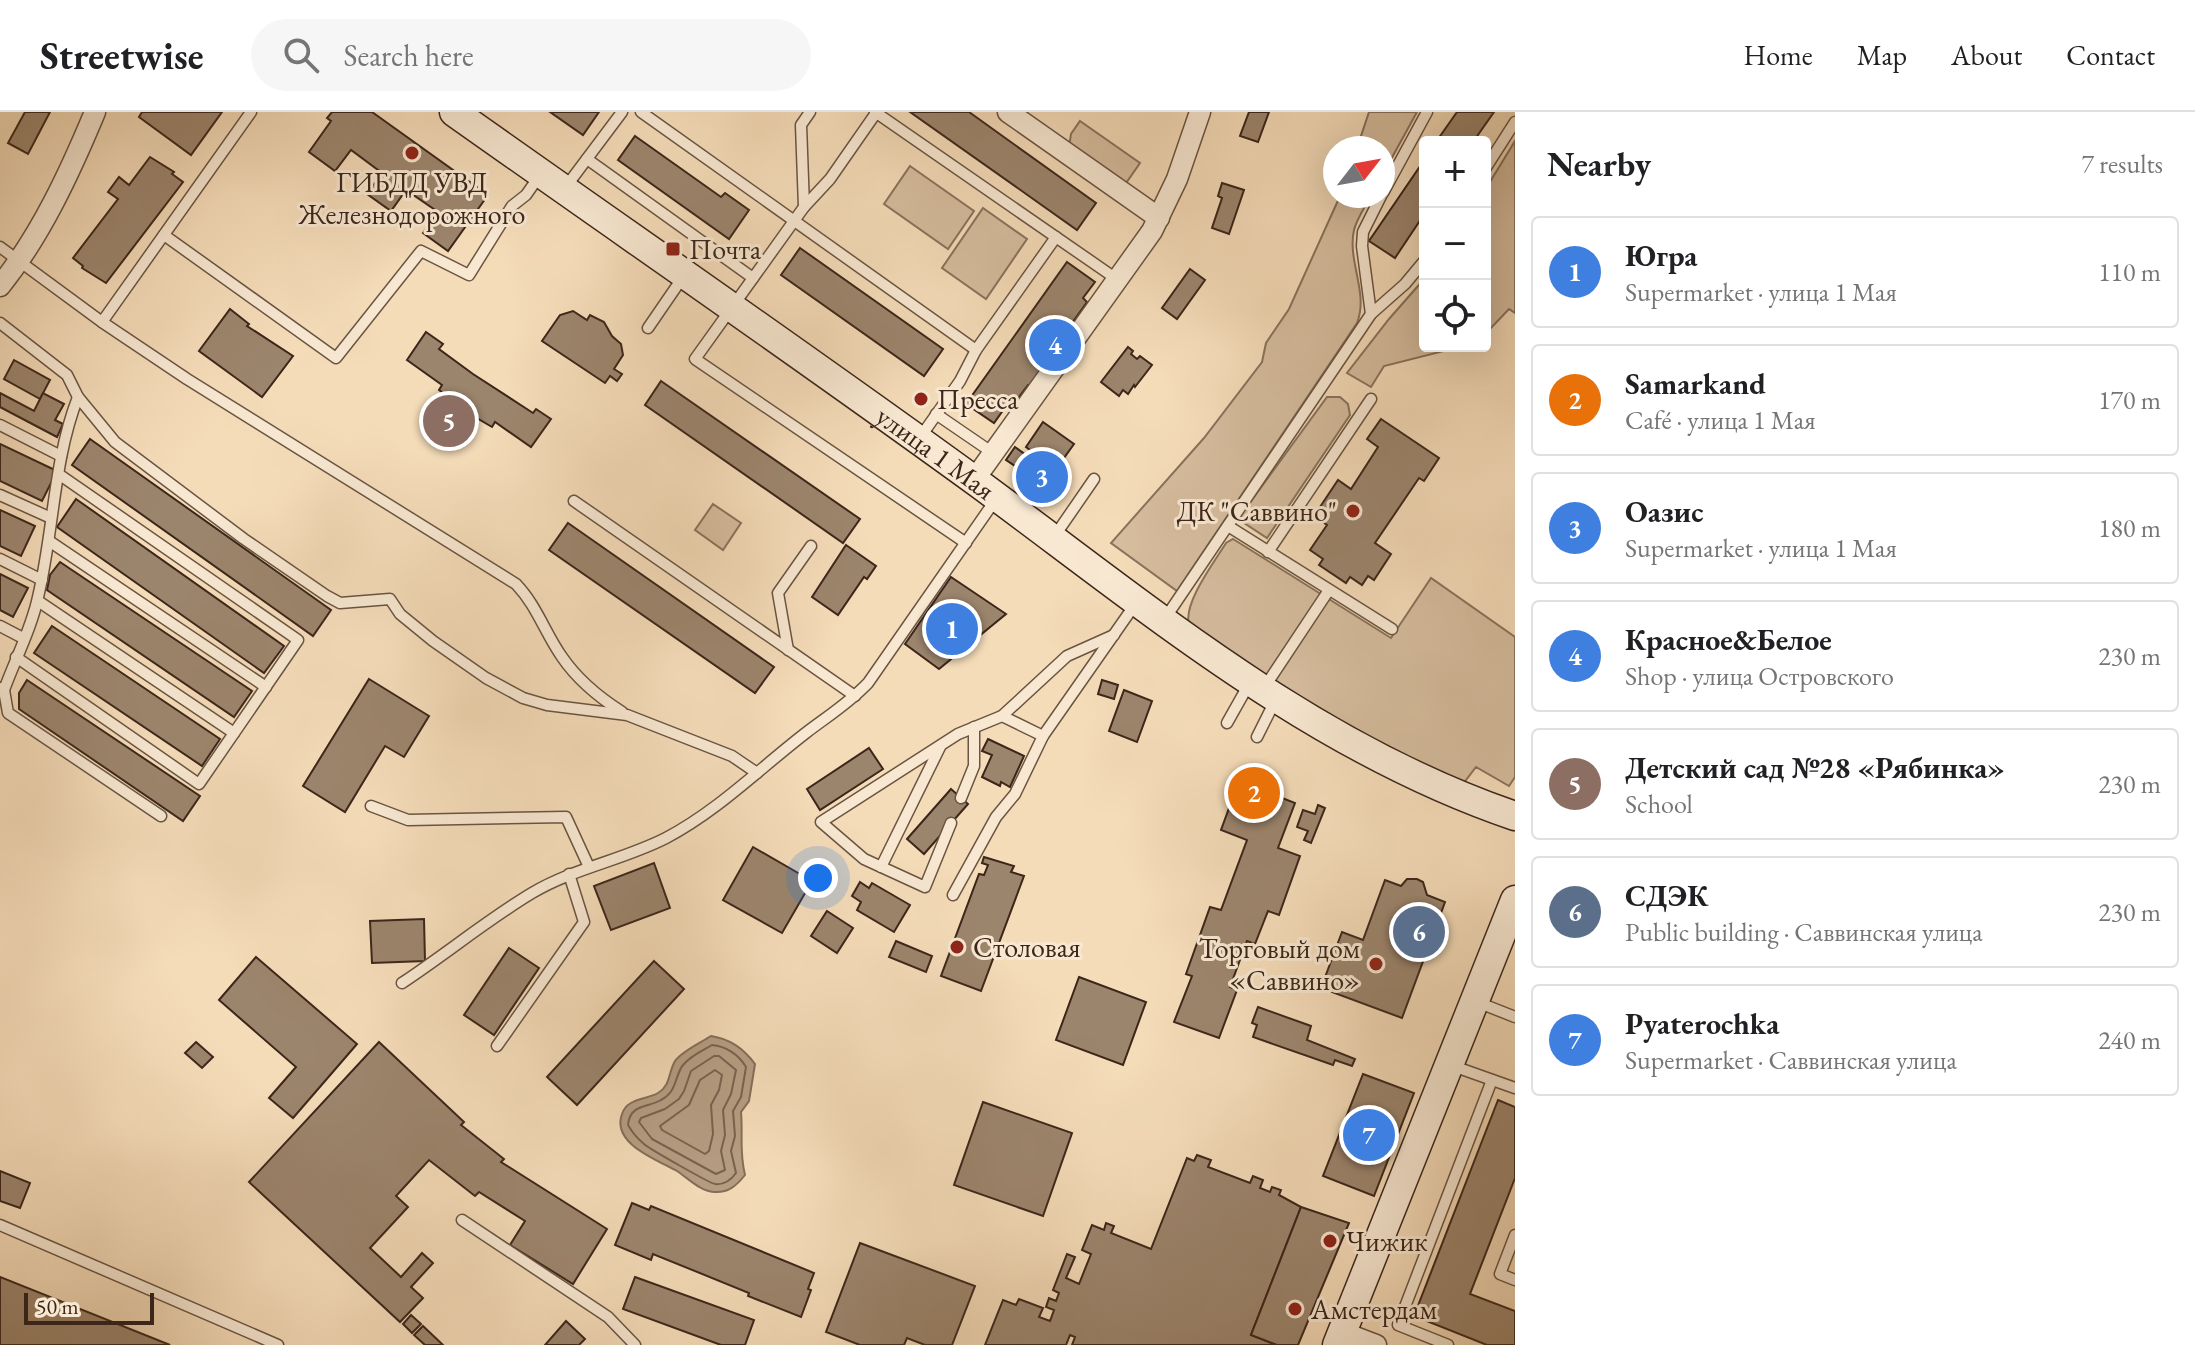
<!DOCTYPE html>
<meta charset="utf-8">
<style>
:root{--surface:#fff;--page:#f6f6f6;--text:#202124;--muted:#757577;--line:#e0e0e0;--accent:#7c3aed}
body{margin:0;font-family:"EB Garamond",serif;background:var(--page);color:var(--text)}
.controls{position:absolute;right:24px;top:24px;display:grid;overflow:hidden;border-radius:8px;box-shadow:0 8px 32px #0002}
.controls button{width:72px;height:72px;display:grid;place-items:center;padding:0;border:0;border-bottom:2px solid var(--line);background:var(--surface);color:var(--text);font:40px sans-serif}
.compass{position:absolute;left:1323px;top:24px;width:72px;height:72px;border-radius:50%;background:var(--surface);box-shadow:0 8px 32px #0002;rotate:59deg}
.scale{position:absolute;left:24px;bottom:20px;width:130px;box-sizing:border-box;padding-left:8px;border:4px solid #3c261a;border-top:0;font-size:22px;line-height:28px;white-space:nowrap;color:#3c261a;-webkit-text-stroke:6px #f8e8d2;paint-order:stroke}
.you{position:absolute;left:818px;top:766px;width:28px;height:28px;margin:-20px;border:6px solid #fff;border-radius:50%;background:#1a73e8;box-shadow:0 0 0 12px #1a73e833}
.badge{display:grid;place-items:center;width:52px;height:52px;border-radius:50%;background:var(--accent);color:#fff;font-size:26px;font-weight:700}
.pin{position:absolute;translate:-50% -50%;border:4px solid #fff;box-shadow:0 2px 8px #0006}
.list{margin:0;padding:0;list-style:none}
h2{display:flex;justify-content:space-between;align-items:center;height:104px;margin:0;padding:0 32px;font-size:34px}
h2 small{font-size:26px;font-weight:400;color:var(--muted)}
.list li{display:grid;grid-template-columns:52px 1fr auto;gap:24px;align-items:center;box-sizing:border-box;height:112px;margin:0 16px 16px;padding:0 16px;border:2px solid var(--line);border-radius:8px}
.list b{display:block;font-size:30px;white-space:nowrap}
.list p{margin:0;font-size:26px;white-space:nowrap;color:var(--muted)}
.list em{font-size:26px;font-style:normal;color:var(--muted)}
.icon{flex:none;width:44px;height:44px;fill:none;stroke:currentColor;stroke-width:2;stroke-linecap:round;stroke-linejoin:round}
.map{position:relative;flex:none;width:1515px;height:1233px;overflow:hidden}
header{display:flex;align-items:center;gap:48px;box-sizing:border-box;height:112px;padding:0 40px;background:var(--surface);border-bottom:2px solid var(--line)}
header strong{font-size:38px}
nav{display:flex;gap:44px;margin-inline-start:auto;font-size:28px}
.search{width:560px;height:72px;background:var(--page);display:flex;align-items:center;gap:20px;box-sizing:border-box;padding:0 28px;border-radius:44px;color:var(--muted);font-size:30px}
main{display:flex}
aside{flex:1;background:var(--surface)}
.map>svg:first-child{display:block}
</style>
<header>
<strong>Streetwise</strong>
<div class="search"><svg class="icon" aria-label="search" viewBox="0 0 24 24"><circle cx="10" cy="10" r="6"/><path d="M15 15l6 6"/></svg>Search here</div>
<nav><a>Home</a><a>Map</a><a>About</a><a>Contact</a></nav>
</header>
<main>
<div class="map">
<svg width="1515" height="1233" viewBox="0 0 1515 1233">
<rect width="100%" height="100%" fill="#f5dcb9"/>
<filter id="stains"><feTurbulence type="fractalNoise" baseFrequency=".0025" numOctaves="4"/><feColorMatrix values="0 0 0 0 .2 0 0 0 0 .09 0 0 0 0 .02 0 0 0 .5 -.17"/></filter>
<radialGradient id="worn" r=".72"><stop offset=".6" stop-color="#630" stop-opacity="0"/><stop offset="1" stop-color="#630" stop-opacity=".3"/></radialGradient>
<g fill="#d6bd9e" stroke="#89725c" stroke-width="2">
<polygon points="1369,0 1417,0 1383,62 1383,36 1357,36"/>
<polygon points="1080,9 1140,51 1124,74 1069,35 1071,22"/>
<polygon points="1515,29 1515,201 1509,197 1491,216 1485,215 1485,78"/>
<polygon points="910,54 974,99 948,137 884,92"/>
<path d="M1340 84H1371C1365 95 1357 106 1354 118 1347 149 1369 181 1357 211L1177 479 1111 431 1204 326 1262 250 1266 231 1289 197Z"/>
<polygon points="983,96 1027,127 986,187 942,156"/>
<polygon points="1425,166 1425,234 1450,234 1448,238 1384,254 1371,275 1347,261 1389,207"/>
<polygon points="1327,285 1340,285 1348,292 1350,303 1267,426 1238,407"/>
<polygon points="713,392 741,411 723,438 695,418"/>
<path d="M1233 427 1391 526 1431 466 1515 525V665L1509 674 1476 655 1466 668 1459 672 1369 631 1189 512C1183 491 1215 449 1226 431Z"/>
</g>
<path fill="#b69e83" stroke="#856e59" stroke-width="2" d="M711 924C730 927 743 936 755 952L749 989 741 1000C743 1023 739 1039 745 1063 737 1073 729 1081 714 1080 700 1079 689 1067 677 1059 658 1048 611 1032 622 1002 627 986 646 988 658 981 671 973 668 961 675 949 682 939 700 931 711 924Z"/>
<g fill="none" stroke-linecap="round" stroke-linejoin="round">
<g stroke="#79624e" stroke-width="2">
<path d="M712 933C726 934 739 943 746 955L741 985 733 999 735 1024 731 1039 736 1061C731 1068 724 1073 715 1072 711 1072 648 1036 644 1032 638 1027 632 1020 628 1013 630 992 647 996 661 988 676 980 674 969 681 956 687 946 702 939 712 933Z"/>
<polygon points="714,944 719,944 736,958 731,982 723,998 725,1023 721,1039 725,1058 716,1062 652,1027 639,1010 641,1006 665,997 679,987 684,979 691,959"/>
<polygon points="715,958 722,963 719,978 711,993 713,1022 709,1039 705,1042 662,1018 660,1014 689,993 700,968"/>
</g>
</g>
<g fill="#9c856d" stroke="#3c261a" stroke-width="2">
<polygon points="25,0 50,0 28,42 8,31"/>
<polygon points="142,0 222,0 191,43 139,5"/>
<polygon points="332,0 372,0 488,83 448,139 423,121 438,100 406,78 391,99 367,82 382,61 351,38 335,59 309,40 331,9 327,6"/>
<polygon points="550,0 599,0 583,23"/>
<polygon points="910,0 969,0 1096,91 1077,118"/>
<polygon points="1249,0 1269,0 1258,30 1240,24"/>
<polygon points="1457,0 1494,0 1473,30 1436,30"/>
<polygon points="635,24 721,85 725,81 749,98 729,127 618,48"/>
<polygon points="150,45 174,60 172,62 183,70 106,171 82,156 83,154 73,146 118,87 108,80 119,65 129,73"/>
<polygon points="1425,47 1425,101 1395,146 1369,129"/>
<polygon points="1222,71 1244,78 1229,122 1212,116 1222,86 1218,84"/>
<polygon points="800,136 943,237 924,264 781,163"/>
<polygon points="1067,150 1095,170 1083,186 1087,190 1043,252 1046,254 1031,275 1028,273 1013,293 1009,290 994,311 966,292"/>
<polygon points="1190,157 1205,168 1177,207 1162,196"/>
<polygon points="230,197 249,212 247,214 293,244 262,285 199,239"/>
<polygon points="573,199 587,208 590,203 604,210 612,224 621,232 623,243 614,257 622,262 617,269 610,264 605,271 542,229 560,203"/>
<polygon points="426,220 443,232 439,237 473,262 533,301 536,297 551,307 531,335 495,310 492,315 453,292 454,289 439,278 442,273 407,248"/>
<polygon points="1128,235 1133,239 1131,242 1137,247 1140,244 1152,253 1135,275 1134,273 1128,282 1123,278 1119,284 1101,270"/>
<polygon points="14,248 50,268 40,287 4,267"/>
<polygon points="661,269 860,407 843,431 645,293"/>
<polygon points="0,281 34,299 43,281 64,292 55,308 63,312 57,325 0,295"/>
<polygon points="1381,307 1439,346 1424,369 1419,366 1375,431 1391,442 1374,468 1368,464 1362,473 1350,465 1346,471 1319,453 1323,447 1310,438 1327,413 1323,410 1325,399 1320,395 1338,368 1351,377 1378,335 1367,327"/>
<polygon points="1043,310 1074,332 1056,357 1026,335"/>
<polygon points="90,327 331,498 313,524 72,353"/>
<polygon points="0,332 57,359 42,389 0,369"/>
<polygon points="1015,335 1033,348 1024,360 1006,348"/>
<polygon points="1045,356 1059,367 1051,379 1036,369"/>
<polygon points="76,387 284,534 264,561 57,415"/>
<polygon points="0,398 35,414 21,444 0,434"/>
<polygon points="568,411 774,555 755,581 549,438"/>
<polygon points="846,433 876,454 867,467 864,465 838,503 812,485"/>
<polygon points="60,450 252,579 234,605 47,478 50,463"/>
<polygon points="0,462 28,476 13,505 0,498"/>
<polygon points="951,465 1006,502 939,557 905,532"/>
<polygon points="52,514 220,627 202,654 34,541"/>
<polygon points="369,567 429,604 404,645 385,634 345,700 303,674"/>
<polygon points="27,568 200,684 183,709 19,597 19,581"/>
<polygon points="1102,568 1118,573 1114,587 1098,582"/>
<polygon points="1124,578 1152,589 1137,630 1109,619"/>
<polygon points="988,627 1024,644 1010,675 1001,670 1000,674 982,665 992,643 982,639"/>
<polygon points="869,636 883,657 820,698 807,677"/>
<polygon points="1239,669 1295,691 1278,736 1300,744 1279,803 1268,799 1255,832 1247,829 1230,875 1237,878 1219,926 1174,910 1192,864 1186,862 1210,795 1221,798 1247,728 1221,718"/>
<polygon points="951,677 968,692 924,742 907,727"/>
<polygon points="1318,693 1325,696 1311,731 1304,728 1308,719 1297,715 1303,698 1315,702"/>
<polygon points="753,735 812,769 782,821 723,788"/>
<polygon points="984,745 1014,754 1011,760 1024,764 981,879 941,864 979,762 984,763 988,753 982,751"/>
<polygon points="654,751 670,796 611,818 594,774"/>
<polygon points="1407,767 1417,767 1423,770 1427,783 1445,790 1402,906 1321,876 1342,820 1363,828 1385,768 1401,774"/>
<polygon points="860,770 869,776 872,771 910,793 894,820 857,798 861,790 852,784"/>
<polygon points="827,799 853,816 837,841 811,824"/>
<polygon points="424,807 425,849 372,851 370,809"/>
<polygon points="896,829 932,844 926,860 889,845"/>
<polygon points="509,836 539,856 494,923 464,903"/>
<polygon points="256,845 357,932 293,1006 269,986 296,955 219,888"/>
<polygon points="654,849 684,877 577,993 547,965"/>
<polygon points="1079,865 1146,890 1123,953 1056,928"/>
<polygon points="1258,895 1311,914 1307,928 1355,947 1352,954 1335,948 1333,953 1253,925 1257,913 1252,911"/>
<polygon points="196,930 213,945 202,956 185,941"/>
<polygon points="379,930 464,1010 461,1013 504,1047 501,1050 607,1117 573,1172 510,1133 525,1109 479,1080 475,1084 429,1048 396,1084 408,1095 370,1136 401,1165 422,1141 433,1151 411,1175 423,1186 400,1210 249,1070"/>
<polygon points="1363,962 1414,981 1374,1084 1323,1064"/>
<polygon points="1498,988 1515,995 1515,1066 1470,1182 1515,1199 1515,1233 1487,1233 1414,1204"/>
<polygon points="983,990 1072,1021 1043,1104 954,1073"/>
<polygon points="1197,1043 1211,1048 1208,1055 1250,1071 1253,1064 1263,1068 1260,1076 1270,1080 1272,1075 1281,1078 1279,1083 1301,1095 1251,1223 1277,1233 1072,1233 1075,1225 1070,1223 1066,1233 985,1233 1003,1188 1016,1193 1019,1187 1043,1196 1039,1205 1050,1209 1054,1198 1046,1195 1049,1186 1056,1189 1059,1181 1053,1178 1067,1142 1075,1145 1066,1166 1079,1172 1091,1142 1082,1138 1092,1113 1104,1118 1106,1111 1114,1114 1111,1121 1151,1137 1187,1046 1194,1049"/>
<polygon points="0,1059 30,1071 20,1096 0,1089"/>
<polygon points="632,1091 649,1098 651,1094 814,1161 808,1177 811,1178 801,1205 748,1184 749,1181 653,1142 651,1148 615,1133"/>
<polygon points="1301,1095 1349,1111 1298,1233 1277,1233 1251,1223"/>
<polygon points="860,1131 975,1174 952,1233 925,1233 907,1226 904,1233 860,1233 826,1220"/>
<polygon points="0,1165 170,1233 0,1233"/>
<polygon points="635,1165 754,1208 745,1233 721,1233 623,1197"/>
<polygon points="411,1203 421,1212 412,1221 403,1212"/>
<polygon points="566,1209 585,1227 579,1233 545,1233"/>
<polygon points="423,1214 443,1233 425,1233 414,1223"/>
</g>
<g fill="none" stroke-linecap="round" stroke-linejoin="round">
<defs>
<g id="lane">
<polyline points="641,0 976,238"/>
<polyline points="875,0 1118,168"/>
<polyline points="876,1 830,67 804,95 695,247 966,431"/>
<polyline points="587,47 753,166"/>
<polyline points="1485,57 1515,10"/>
<polyline points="565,76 622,0"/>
<polyline points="1383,81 1427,0"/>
<polyline points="804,95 801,13 810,0"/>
<polyline points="164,123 336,246 421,139 469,163 512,94 526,83 540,63"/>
<path d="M0 135 102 210 187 267 516 472C537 494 545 521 562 545 577 567 600 586 622 600"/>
<polyline points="1371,202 1362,134 1363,120 1381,84"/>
<polyline points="102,210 251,0"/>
<polyline points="0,211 67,263 78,285 115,330 244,427 327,484 340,491 390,487 400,502 433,529 486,566 523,586 547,593 627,603 732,644 757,661"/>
<polyline points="648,216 683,165"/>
<polyline points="936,302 993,341"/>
<polyline points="0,313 61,344"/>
<polyline points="919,327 960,269 976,238 1056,125"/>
<polyline points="0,383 51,406"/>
<polyline points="574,389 855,584"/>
<polyline points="1228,414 1392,517"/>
<polyline points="1054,425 1094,367"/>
<polyline points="49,429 266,575"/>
<polyline points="1268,440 1371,287"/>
<polyline points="0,447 42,468"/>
<polyline points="38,489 234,621"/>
<polyline points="1164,508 1371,202 1405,172 1425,148"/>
<polyline points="0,514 23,526"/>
<polyline points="788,538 778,481 811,434"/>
<polyline points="16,545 199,672 298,528 60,363"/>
<path d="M0 576 4 578C15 548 32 515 38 485 54 419 53 349 78 285"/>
<polyline points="1264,576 1329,478"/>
<polyline points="4,578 8,601 161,704"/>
<polyline points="1002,604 1043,624"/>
<polyline points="1227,611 1249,572"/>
<polyline points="1257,625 1275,589"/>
<polyline points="961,686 974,654 974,615"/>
<polyline points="371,694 408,708 566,705 589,755"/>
<polyline points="951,711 925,775 864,747 821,710 958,622 1002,604 1067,544 1114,523"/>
<polyline points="881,755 940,635"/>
<polyline points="953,783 996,705 1015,682 1043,624 1136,491"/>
<path d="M402 871C446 842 487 808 532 781 574 756 623 748 666 726 719 698 760 656 807 620 828 604 849 591 868 571L996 387"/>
<polyline points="1477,890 1515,905"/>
<polyline points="497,934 584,810 569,762"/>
<polyline points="1453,954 1515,976"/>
<polyline points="462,1108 608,1205 635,1233"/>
<polyline points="0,1113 278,1233"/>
<polyline points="1515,1123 1500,1162 1515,1168"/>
<polyline points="1448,1233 1398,1213 1492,968"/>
</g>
<g id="street">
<polyline points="1008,0 1159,106"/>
<path d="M0 174C41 123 70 60 95 0"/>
<polyline points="974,368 1152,119 1177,67 1200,0"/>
<polyline points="1342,1220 1376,1233"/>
</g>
<g id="secondary">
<path id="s1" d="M454 0C629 124 805 245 978 371 1148 496 1312 635 1515 704"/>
<polyline points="1337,1233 1515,788"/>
</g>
</defs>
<use href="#lane" stroke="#6a5442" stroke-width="13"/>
<use href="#street" stroke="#6a5442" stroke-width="23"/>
<use href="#secondary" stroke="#3c261a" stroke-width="31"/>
<use href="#lane" stroke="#f8e8d2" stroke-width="10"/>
<use href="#street" stroke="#f8e8d2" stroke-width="20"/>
<use href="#secondary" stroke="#f8e8d2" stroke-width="28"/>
</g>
<g fill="#8f2418" stroke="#f8e8d2" stroke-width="3">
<circle cx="412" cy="41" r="8"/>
<rect x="665" y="129" width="16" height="16" rx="4"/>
<circle cx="921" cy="287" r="8"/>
<circle cx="1353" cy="399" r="8"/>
<circle cx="957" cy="835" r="8"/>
<circle cx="1376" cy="852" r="8"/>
<circle cx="1330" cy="1129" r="8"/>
<circle cx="1295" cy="1197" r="8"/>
</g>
<g text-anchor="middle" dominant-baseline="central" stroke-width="6" stroke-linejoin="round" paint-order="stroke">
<g font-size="28" fill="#3c261a" stroke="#f8e8d2" text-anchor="start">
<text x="412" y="70" text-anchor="middle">ГИБДД УВД<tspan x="412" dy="32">Железнодорожного</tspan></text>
<text x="689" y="137">Почта</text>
<text x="937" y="287">Пресса</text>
<text x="1337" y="399" text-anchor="end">ДК "Саввино"</text>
<text x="973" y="835">Столовая</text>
<text x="1360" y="836" text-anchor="end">Торговый дом<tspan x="1360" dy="32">«Саввино»</tspan></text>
<text x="1346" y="1129">Чижик</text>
<text x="1311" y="1197">Амстердам</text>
</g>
<g font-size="28" fill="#3c261a" stroke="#f8e8d2">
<text stroke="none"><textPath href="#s1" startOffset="590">улица 1 Мая</textPath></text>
</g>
</g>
<rect width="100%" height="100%" filter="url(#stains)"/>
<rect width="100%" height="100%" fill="url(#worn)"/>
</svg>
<div class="controls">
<button>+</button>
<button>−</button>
<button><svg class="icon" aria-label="locate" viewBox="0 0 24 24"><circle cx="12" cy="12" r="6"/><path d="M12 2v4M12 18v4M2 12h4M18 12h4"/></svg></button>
</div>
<svg class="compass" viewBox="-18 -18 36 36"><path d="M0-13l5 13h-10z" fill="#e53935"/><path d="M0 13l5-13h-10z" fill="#757577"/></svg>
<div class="scale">50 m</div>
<div class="you"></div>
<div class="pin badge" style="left:952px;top:517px;background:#3f7fe0">1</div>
<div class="pin badge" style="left:1254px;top:681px;background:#e8710a">2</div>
<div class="pin badge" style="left:1042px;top:365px;background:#3f7fe0">3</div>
<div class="pin badge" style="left:1055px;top:233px;background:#3f7fe0">4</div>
<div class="pin badge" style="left:449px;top:309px;background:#8d6e63">5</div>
<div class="pin badge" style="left:1419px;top:820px;background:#5c6f8a">6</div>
<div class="pin badge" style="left:1369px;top:1023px;background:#3f7fe0">7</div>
</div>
<aside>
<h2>Nearby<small>7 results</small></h2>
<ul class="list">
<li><span class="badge" style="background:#3f7fe0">1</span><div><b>Югра</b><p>Supermarket · улица 1 Мая</p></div><em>110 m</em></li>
<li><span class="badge" style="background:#e8710a">2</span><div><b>Samarkand</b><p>Café · улица 1 Мая</p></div><em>170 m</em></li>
<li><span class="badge" style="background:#3f7fe0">3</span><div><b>Оазис</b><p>Supermarket · улица 1 Мая</p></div><em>180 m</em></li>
<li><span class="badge" style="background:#3f7fe0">4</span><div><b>Красное&amp;Белое</b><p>Shop · улица Островского</p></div><em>230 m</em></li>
<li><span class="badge" style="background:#8d6e63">5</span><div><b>Детский сад №28 «Рябинка»</b><p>School</p></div><em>230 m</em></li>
<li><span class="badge" style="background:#5c6f8a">6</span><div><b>СДЭК</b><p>Public building · Саввинская улица</p></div><em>230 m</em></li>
<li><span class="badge" style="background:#3f7fe0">7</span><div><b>Pyaterochka</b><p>Supermarket · Саввинская улица</p></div><em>240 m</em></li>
</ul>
</aside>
</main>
